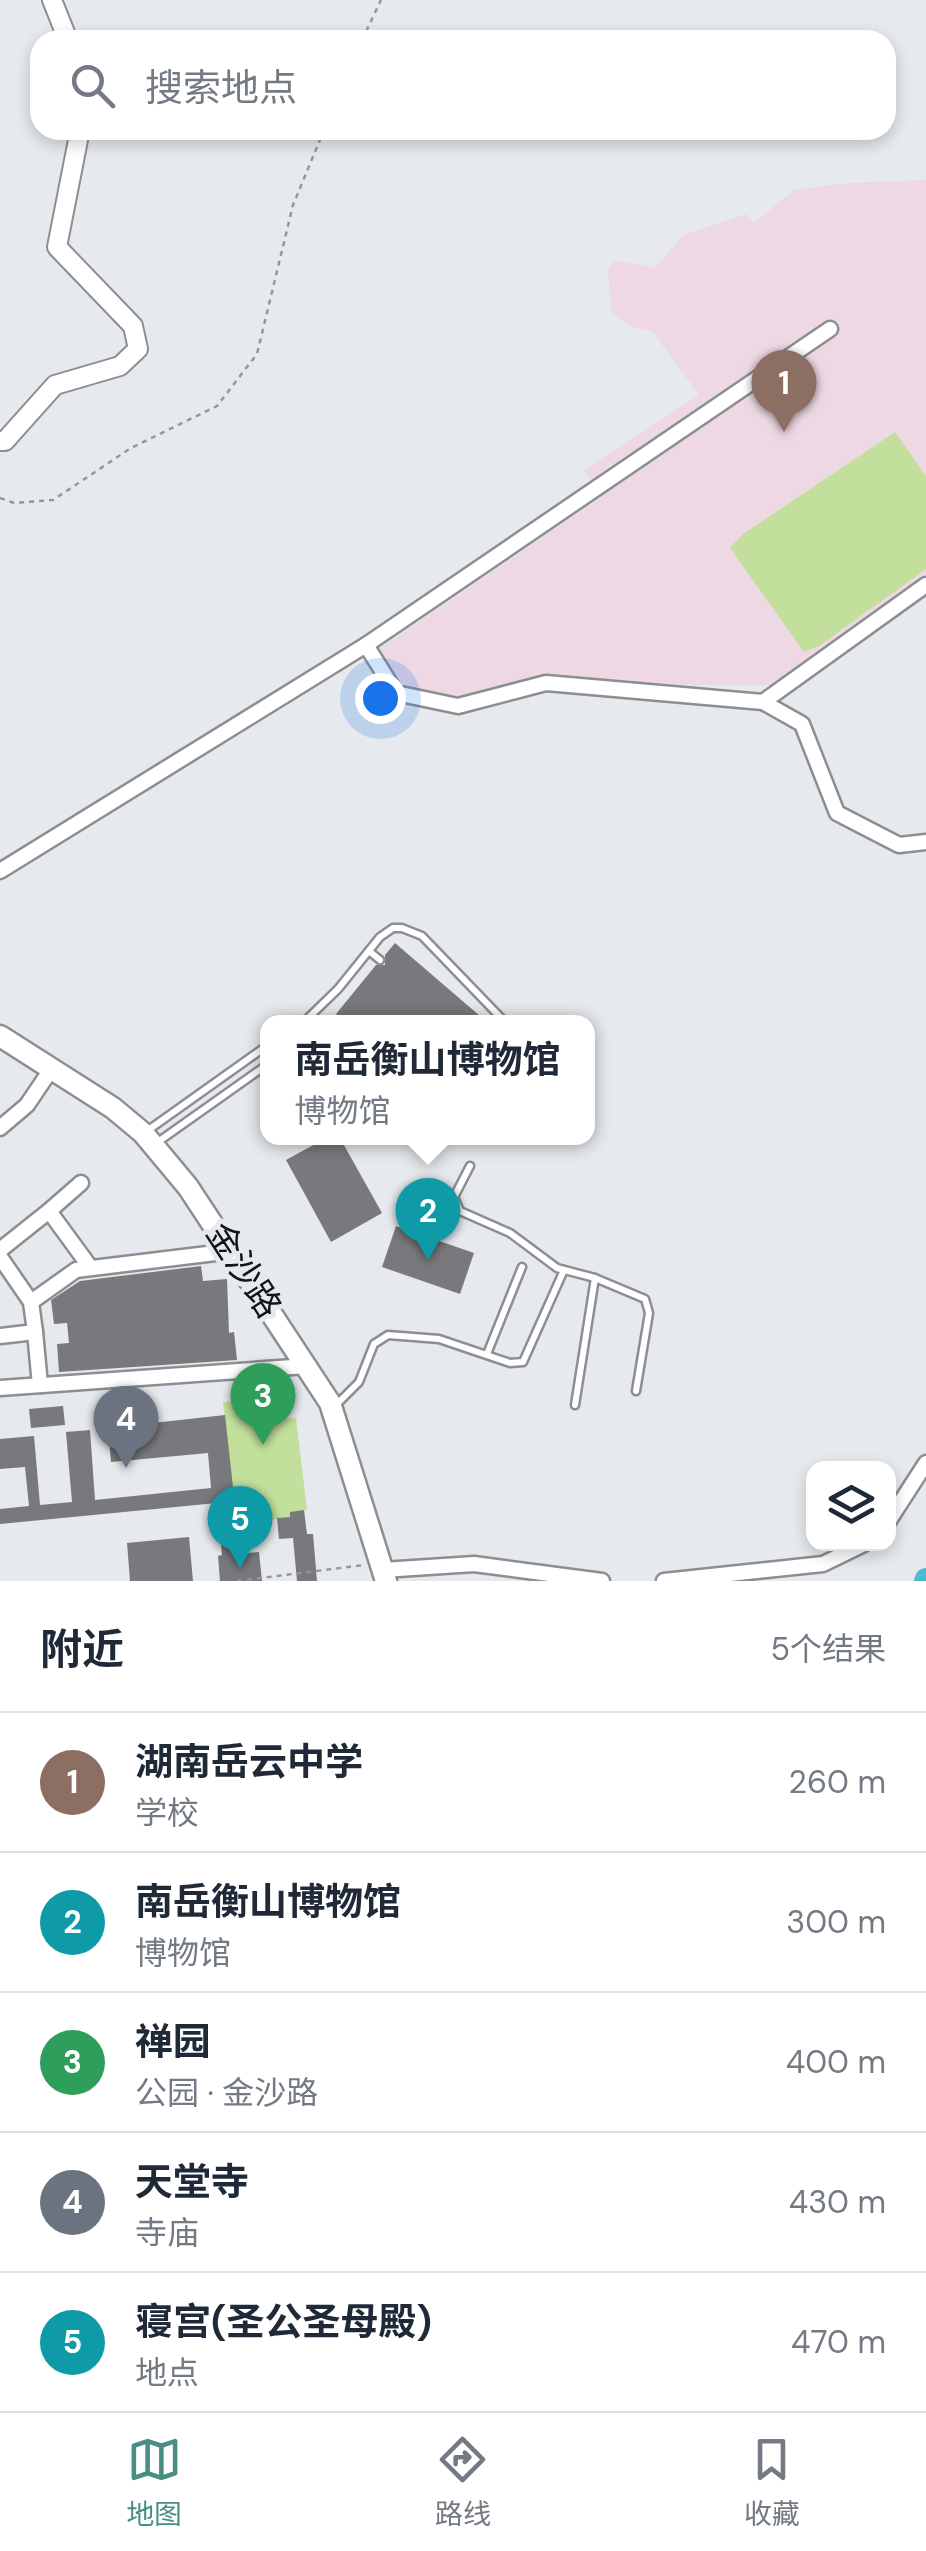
<!DOCTYPE html>
<html lang="zh">
<meta charset="utf-8">
<style>
:root{--surface:#fff;--page:#f2f2f3;--text:#1f2937;--muted:#747a83;--line:#e0e1e3;--accent:#498e83}
body{margin:0;font-family:"DM Sans","Noto Sans SC",sans-serif;background:var(--page);color:var(--text)}
.controls{position:absolute;right:30px;bottom:30px;display:grid;overflow:hidden;border-radius:20px;box-shadow:0 5px 15px #0003}
.controls button{width:90px;height:90px;display:grid;place-items:center;padding:0;border:0;border-bottom:2px solid var(--line);background:var(--surface);color:var(--text);font:50px sans-serif}
.you{position:absolute;left:380px;top:698px;width:35px;height:35px;margin:-25px;border:8px solid #fff;border-radius:50%;background:#1a73e8;box-shadow:0 0 0 15px #1a73e833}
.badge{display:grid;place-items:center;width:65px;height:65px;border-radius:50%;background:var(--accent);color:#fff;font-size:32px;font-weight:700}
.pin{position:absolute;translate:-50% -82px;filter:drop-shadow(0 2px 5px #0008)}
.pin::after{content:'';position:absolute;top:52px;width:35px;height:30px;background:inherit;clip-path:polygon(0 0,100% 0,50% 100%)}
.popup{position:absolute;left:260px;top:1015px;width:335px;height:130px;box-sizing:border-box;display:grid;place-content:center;border-radius:20px;background:var(--surface);filter:drop-shadow(0 2px 8px #0005);font-size:32px;white-space:nowrap;color:var(--muted)}
.popup b{font-size:38px;color:var(--text)}
.popup::after{content:'';position:absolute;left:50%;top:100%;margin-left:-20px;border:20px solid transparent;border-top-color:var(--surface)}
.list{margin:0;padding:0;list-style:none}
h2{display:flex;justify-content:space-between;align-items:center;height:130px;margin:0;padding:0 40px;font-size:42px}
h2 small{font-size:32px;font-weight:400;color:var(--muted)}
.list li{display:grid;grid-template-columns:65px 1fr auto;gap:30px;align-items:center;box-sizing:border-box;height:140px;padding:0 40px;border-top:2px solid var(--line)}
.list b{display:block;font-size:38px;white-space:nowrap}
.list p{margin:0;font-size:32px;white-space:nowrap;color:var(--muted)}
.list em{font-size:32px;font-style:normal;color:var(--muted)}
.icon{flex:none;width:55px;height:55px;fill:none;stroke:currentColor;stroke-width:2;stroke-linecap:round;stroke-linejoin:round}
.map{position:relative;flex:none;width:926px;height:1581px;overflow:hidden}
.search{position:absolute;background:var(--surface);box-shadow:0 5px 15px #0003;left:30px;right:30px;top:30px;height:110px;display:flex;align-items:center;gap:25px;box-sizing:border-box;padding:0 35px;border-radius:30px;color:var(--muted);font-size:38px}
.sheet{height:830px;background:var(--surface)}
nav{display:flex;justify-content:space-around;align-items:center;box-sizing:border-box;height:140px;border-top:2px solid var(--line);background:var(--surface);font-size:28px;color:var(--muted)}
nav a{display:grid;justify-items:center;gap:5px}
nav .on{color:var(--accent)}
.map>svg:first-child{display:block}
</style>
<div class="map">
<svg width="926" height="1581" viewBox="0 0 926 1581">
<rect width="100%" height="100%" fill="#e6e9ed"/>
<polygon fill="#eed8e4" points="926,180 926,587 784,685 575,685 547,674 461,699 399,686 376,651 602,497 584,470 699,395 652,331 629,326 611,311 608,270 616,260 655,268 683,235 746,214 754,223 794,190 848,183"/>
<g fill="#c2df9b">
<polygon points="895,432 926,476 926,569 819,646 804,652 730,548 743,534"/>
<polygon points="273,1399 275,1419 296,1418 307,1510 290,1512 290,1517 236,1525 223,1402"/>
</g>
<g fill="none" stroke-linecap="round" stroke-linejoin="round">
<polyline stroke="#4cbad0" stroke-width="22" points="925,1581 926,1579"/>
</g>
<g fill="#79787c">
<polygon points="395,943 487,1022 347,1022 336,1014 376,965 385,965 385,955"/>
<polygon points="326,1138 340,1138 382,1213 331,1242 286,1160"/>
<polygon points="396,1226 474,1253 460,1294 382,1267"/>
<polygon points="201,1266 203,1281 227,1279 229,1333 234,1332 237,1360 59,1372 57,1344 69,1343 67,1323 54,1324 51,1300 80,1281"/>
<polygon points="63,1406 65,1425 31,1428 29,1409"/>
<polygon points="225,1415 234,1496 252,1494 254,1522 236,1525 239,1554 259,1552 262,1581 220,1581 218,1556 222,1555 217,1503 0,1524 0,1509 29,1506 25,1467 0,1469 0,1439 34,1436 40,1505 72,1502 66,1432 90,1430 95,1500 211,1488 208,1453 111,1462 108,1428"/>
<polygon points="304,1510 307,1534 313,1534 317,1581 297,1581 293,1538 279,1539 277,1518 290,1517 290,1512"/>
<polygon points="189,1537 193,1581 130,1581 127,1543"/>
</g>
<g fill="none" stroke-linecap="round" stroke-linejoin="round">
<defs>
<g id="service">
<polyline points="369,951 380,960"/>
<polyline points="304,1022 338,989 380,937 393,928 402,928 422,936 505,1022"/>
<polyline points="147,1131 268,1045"/>
<polyline points="155,1144 268,1064"/>
<polyline points="470,1166 454,1197 460,1211 510,1233 557,1268 595,1278 645,1299 649,1313 636,1391"/>
<polyline points="487,1354 522,1267"/>
<polyline points="575,1405 595,1278"/>
<polyline points="334,1407 359,1382 374,1344 388,1335 439,1339 510,1363 523,1362 564,1270"/>
</g>
<g id="minor">
<polyline points="366,645 396,693 458,706 546,683 763,702 926,585"/>
<polyline points="763,702 802,724 837,813 899,845 926,842"/>
<polyline points="0,871 366,645 830,329"/>
<polyline points="0,1128 27,1105 52,1068"/>
<polyline points="49,1211 81,1183"/>
<polyline points="0,1250 49,1211 90,1267"/>
<polyline points="0,1257 31,1302"/>
<polyline points="35,1332 40,1385"/>
<polyline points="0,1336 35,1332 31,1302 76,1270 232,1251"/>
<polyline points="0,1388 307,1366"/>
<polyline points="888,1522 926,1463"/>
<polyline points="383,1570 474,1564 602,1581"/>
<polyline points="664,1581 823,1564 864,1544"/>
</g>
<g id="tertiary">
<polyline points="52,0 68,40"/>
<polyline points="0,441 5,441 55,385 120,366 138,349 133,326 57,247 80,130"/>
</g>
<polyline id="secondary" points="0,1036 113,1108 143,1133 188,1187 330,1403 386,1581"/>
</defs>
<use href="#service" stroke="#8c8e92" stroke-width="11"/>
<use href="#minor" stroke="#8c8e92" stroke-width="19"/>
<use href="#tertiary" stroke="#8c8e92" stroke-width="22"/>
<use href="#secondary" stroke="#8c8e92" stroke-width="25"/>
<g stroke="#95979a" stroke-width="2.5" stroke-dasharray="5 5" stroke-linecap="butt">
<polyline points="362,40 381,0"/>
<polyline points="0,498 14,503 53,500 131,448 217,406 257,354 293,205 324,130"/>
<polyline points="237,1581 364,1565"/>
</g>
<use href="#service" stroke="#fff" stroke-width="6"/>
<use href="#minor" stroke="#fff" stroke-width="14"/>
<use href="#tertiary" stroke="#fff" stroke-width="18"/>
<use href="#secondary" stroke="#fff" stroke-width="20"/>
</g>
<g text-anchor="middle" dominant-baseline="central" stroke-width="10" stroke-linejoin="round" paint-order="stroke">
<g font-size="35" fill="#131416" stroke="#e6e9ed">
<text transform="translate(244 1270) rotate(57)">金沙路</text>
</g>
</g>
</svg>
<div class="controls">
<button><svg class="icon" aria-label="layers" viewBox="0 0 24 24"><path d="M12 4l9 5-9 5-9-5zM3 14l9 5 9-5"/></svg></button>
</div>
<div class="you"></div>
<div class="pin badge" style="left:784px;top:432px;background:#8d6e63">1</div>
<div class="pin badge" style="left:428px;top:1260px;background:#0f9aa8">2</div>
<div class="popup"><b>南岳衡山博物馆</b>博物馆</div>
<div class="pin badge" style="left:263px;top:1445px;background:#2e9e5b">3</div>
<div class="pin badge" style="left:126px;top:1468px;background:#6b7280">4</div>
<div class="pin badge" style="left:240px;top:1568px;background:#0f9aa8">5</div>
<div class="search"><svg class="icon" aria-label="search" viewBox="0 0 24 24"><circle cx="10" cy="10" r="6"/><path d="M15 15l6 6"/></svg>搜索地点</div>
</div>
<section class="sheet">
<h2>附近<small>5个结果</small></h2>
<ul class="list">
<li><span class="badge" style="background:#8d6e63">1</span><div><b>湖南岳云中学</b><p>学校</p></div><em>260 m</em></li>
<li><span class="badge" style="background:#0f9aa8">2</span><div><b>南岳衡山博物馆</b><p>博物馆</p></div><em>300 m</em></li>
<li><span class="badge" style="background:#2e9e5b">3</span><div><b>禅园</b><p>公园 · 金沙路</p></div><em>400 m</em></li>
<li><span class="badge" style="background:#6b7280">4</span><div><b>天堂寺</b><p>寺庙</p></div><em>430 m</em></li>
<li><span class="badge" style="background:#0f9aa8">5</span><div><b>寝宫(圣公圣母殿)</b><p>地点</p></div><em>470 m</em></li>
</ul>
</section>
<nav>
<a class="on"><svg class="icon" aria-label="map" viewBox="0 0 24 24"><path d="M3 6l6-2 6 2 6-2v14l-6 2-6-2-6 2zM9 4v14M15 6v14"/></svg>地图</a>
<a><svg class="icon" aria-label="directions" viewBox="0 0 24 24"><path d="M12 3l9 9-9 9-9-9zM9 14v-3h6M13 9l2 2-2 2"/></svg>路线</a>
<a><svg class="icon" aria-label="saved" viewBox="0 0 24 24"><path d="M7 4h10v16l-5-4-5 4z"/></svg>收藏</a>
</nav>
